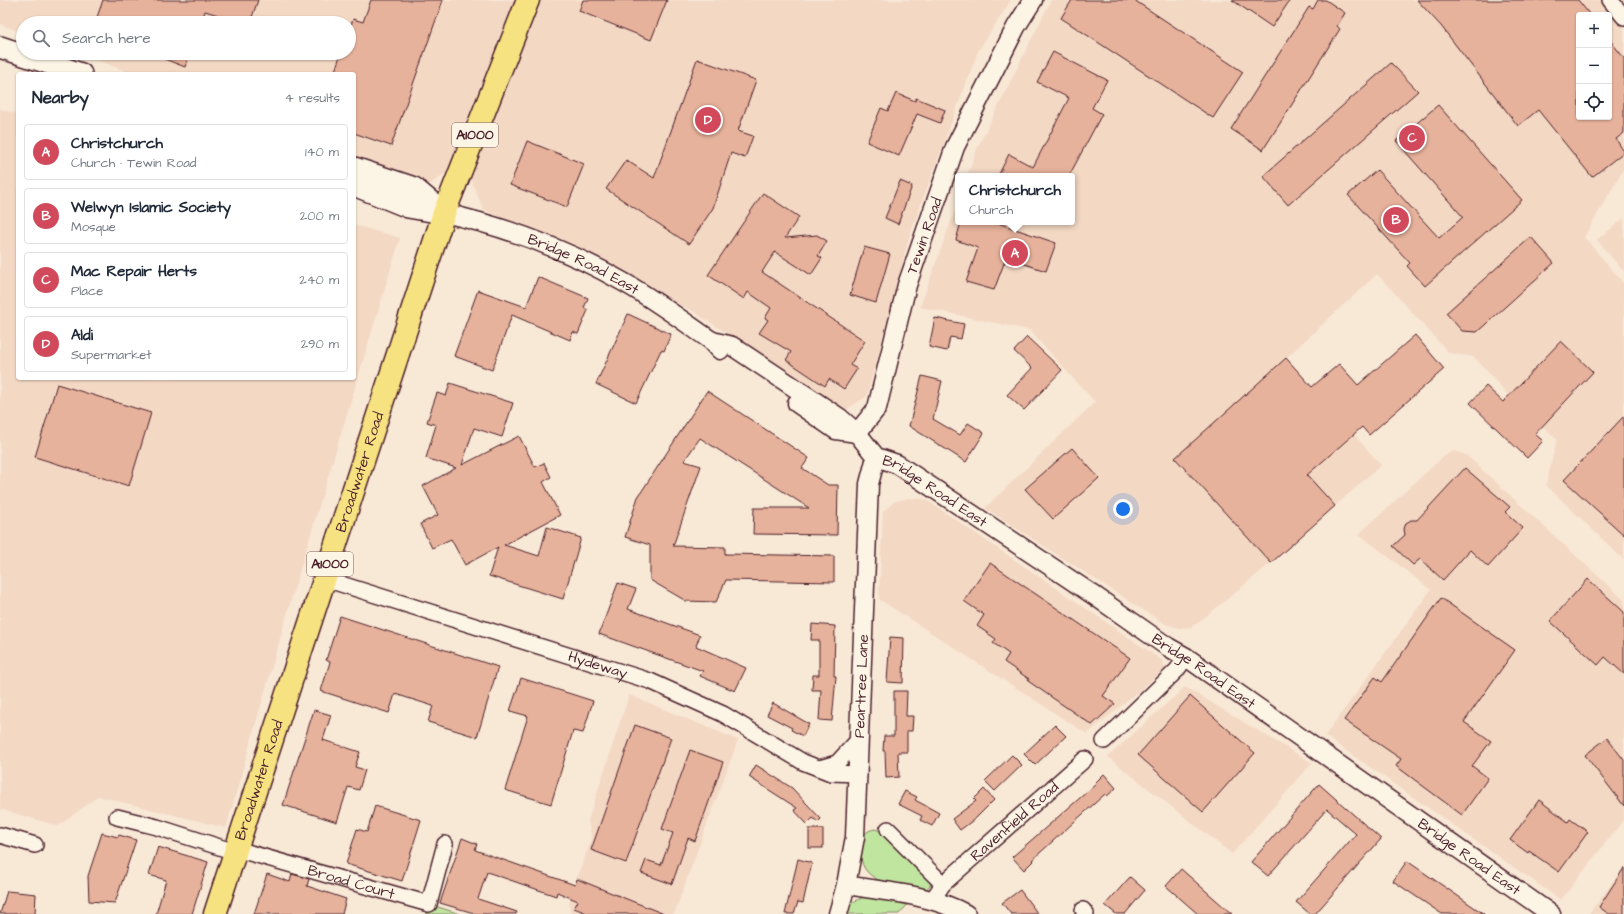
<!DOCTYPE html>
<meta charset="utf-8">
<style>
:root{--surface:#fff;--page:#f2f2f3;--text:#1f2937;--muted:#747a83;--line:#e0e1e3;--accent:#d1495b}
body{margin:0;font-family:"Architects Daughter",sans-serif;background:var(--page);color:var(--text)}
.controls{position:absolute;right:12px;top:12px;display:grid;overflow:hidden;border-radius:4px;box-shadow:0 1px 3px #0004}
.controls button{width:36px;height:36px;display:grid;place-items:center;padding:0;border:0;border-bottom:1px solid var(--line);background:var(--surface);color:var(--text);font:20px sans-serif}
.you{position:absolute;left:1123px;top:509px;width:14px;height:14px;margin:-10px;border:3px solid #fff;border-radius:50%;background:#1a73e8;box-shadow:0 0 0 6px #1a73e833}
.badge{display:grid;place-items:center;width:26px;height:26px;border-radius:50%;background:var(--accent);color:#fff;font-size:13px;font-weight:700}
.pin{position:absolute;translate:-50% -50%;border:2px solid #fff;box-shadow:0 1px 4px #0006}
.popup{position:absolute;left:955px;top:173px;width:120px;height:52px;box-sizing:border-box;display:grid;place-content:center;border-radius:4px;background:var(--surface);filter:drop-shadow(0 1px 3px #0005);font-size:13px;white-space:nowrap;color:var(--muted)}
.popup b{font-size:15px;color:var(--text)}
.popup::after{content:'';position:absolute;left:50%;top:100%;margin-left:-8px;border:8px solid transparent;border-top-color:var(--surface)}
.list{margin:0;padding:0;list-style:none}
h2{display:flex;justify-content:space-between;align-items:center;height:52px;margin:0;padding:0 16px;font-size:17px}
h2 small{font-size:13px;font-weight:400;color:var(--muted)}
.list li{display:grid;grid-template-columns:26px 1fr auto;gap:12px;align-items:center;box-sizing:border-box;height:56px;margin:0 8px 8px;padding:0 8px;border:1px solid var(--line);border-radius:4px}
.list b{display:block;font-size:15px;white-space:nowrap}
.list p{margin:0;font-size:13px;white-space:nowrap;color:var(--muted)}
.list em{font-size:13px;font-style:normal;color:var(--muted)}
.icon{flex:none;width:22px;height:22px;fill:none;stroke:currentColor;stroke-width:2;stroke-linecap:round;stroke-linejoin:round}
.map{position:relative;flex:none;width:1624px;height:914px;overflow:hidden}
.search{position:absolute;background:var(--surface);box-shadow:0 1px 3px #0004;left:16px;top:16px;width:340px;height:44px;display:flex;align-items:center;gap:10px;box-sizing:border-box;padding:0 14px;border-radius:22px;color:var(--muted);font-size:15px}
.panel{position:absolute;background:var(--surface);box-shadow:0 1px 3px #0004;left:16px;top:72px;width:340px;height:308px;border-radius:4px}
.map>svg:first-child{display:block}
</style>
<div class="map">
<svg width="1624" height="914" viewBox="0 0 1624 914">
<rect width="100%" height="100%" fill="#f8e8d6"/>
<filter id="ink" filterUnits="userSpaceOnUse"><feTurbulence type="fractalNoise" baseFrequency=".025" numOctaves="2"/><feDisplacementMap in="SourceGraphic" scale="8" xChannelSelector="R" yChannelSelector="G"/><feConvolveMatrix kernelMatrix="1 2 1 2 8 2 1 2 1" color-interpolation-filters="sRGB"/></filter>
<g filter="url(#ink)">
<g fill="#f3d8c4" fill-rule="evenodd">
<polygon points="0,0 1011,0 978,51 910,234 867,396 844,411 815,389 691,310 483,209 472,181 447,172 430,184 354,156 354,74 134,74 78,53 349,53 349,23 23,23 23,33 0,24"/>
<path d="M1051 0H1624V168L1584 237 1624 284V560L1546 485 1557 439 1511 398 1474 357 1449 353 1377 274 1286 358 1381 465 1271 563 1199 622 1190 627 1179 628 1165 624 985 508 1095 402 1029 330 920 307 958 202V222H1072V176H967L977 149ZM1579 15H1609V117H1579Z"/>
<polygon points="0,109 18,114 18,378 354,378 354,225 400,238 295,586 226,828 98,796 58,826 0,809"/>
<polygon points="1624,218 1624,272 1597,240"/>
<polygon points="1454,451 1466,455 1624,600 1624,819 1561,900 1325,736 1431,590 1359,534 1444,456"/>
<polygon points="908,498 925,499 1163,661 1165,669 1087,734 879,599 883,512 894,502"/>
<polygon points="1185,687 1312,763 1232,854 1108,757"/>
<polygon points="629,695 738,740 674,914 571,914 569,907 570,898 592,838 588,821"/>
<polygon points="1624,867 1624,914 1589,914"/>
</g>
<g fill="#c0e59f" stroke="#858265">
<path d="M875 829 884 832 931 882 930 885 926 890C898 885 856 886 861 846 863 836 864 831 875 829Z"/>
<polygon points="864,897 868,897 909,903 899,914 845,914 851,903"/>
<polygon points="438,907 460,914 426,914"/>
</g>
<g fill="#e7b29b" stroke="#4a1f2b">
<polygon points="103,0 258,0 250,23 244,23 205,11 201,23 95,23"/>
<polygon points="371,0 443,0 391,146 354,133 354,74 334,74 341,53 349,53 349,31 353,19 363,22"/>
<polygon points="583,0 667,0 651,40 579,11"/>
<polygon points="1072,0 1134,0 1243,72 1213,118 1061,18"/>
<polygon points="1232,0 1290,0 1272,27"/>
<polygon points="1318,0 1326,0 1345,13 1337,26 1340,29 1263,150 1231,129 1309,7 1313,9"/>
<polygon points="1417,0 1578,0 1590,15 1579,15 1579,117 1609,117 1609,39 1624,58 1624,133 1616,139 1624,152 1592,177 1538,110 1518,126 1441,26"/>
<polygon points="1053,52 1107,80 1092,108 1102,114 1069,176 998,176 1009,154 1033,167 1069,98 1037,82"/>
<polygon points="149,53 190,53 185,67"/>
<polygon points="697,59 756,80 738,131 753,136 745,158 731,153 713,208 689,244 606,189 626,160 654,178"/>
<polygon points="1391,63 1418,91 1288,205 1263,176"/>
<polygon points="896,93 915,101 916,98 945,110 940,123 917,114 899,156 867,142 881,108 888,111"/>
<polygon points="1438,105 1522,200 1425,286 1407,266 1410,263 1348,195 1377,170 1439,238 1463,217 1396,141"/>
<polygon points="527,141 584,164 567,207 510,185"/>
<polygon points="900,181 912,186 898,224 885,218"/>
<polygon points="763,193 799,217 785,238 817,235 827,241 818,256 822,258 811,275 775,252 762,272 865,341 850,365 857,369 844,389 829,379 825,386 786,360 791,352 759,333 768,320 765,318 771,308 748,292 744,299 708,275"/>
<polygon points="961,222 995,222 1056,243 1046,271 1006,258 994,290 966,282 978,248 956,240"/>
<polygon points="1531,237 1554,263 1477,332 1462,331 1446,313"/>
<polygon points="864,247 890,254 876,303 850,295"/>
<polygon points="538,277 588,298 584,308 588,310 578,334 573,332 570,340 512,315 492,370 454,356 478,290 526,307"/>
<polygon points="628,314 671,334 664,351 661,350 636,403 596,384"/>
<polygon points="935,318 964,324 961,339 950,337 947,351 929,347"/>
<polygon points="1415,335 1444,369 1369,435 1362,427 1307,475 1335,506 1271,563 1175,458 1286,358 1312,387 1339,364 1358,385"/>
<polygon points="1027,337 1062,370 1024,410 1007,395 1032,368 1014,351"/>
<polygon points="1561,341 1593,372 1535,434 1543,441 1527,458 1470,403 1486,386 1503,402"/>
<polygon points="922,376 942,381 933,419 960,435 968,423 984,433 966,462 909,426"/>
<polygon points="450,383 513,403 502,437 474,428 462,465 519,436 535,467 544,463 551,477 543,482 560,515 504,545 539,556 547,527 581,538 563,599 489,576 498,547 465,565 451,539 432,548 420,524 438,515 423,486 456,468 426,458 436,425 427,422 437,393 446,396"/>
<polygon points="57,384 151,413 129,486 35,457"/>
<polygon points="707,391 809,458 802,468 828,485 838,485 837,535 753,534 754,508 809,508 700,438 684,461 701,466 673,546 725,547 725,554 834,556 834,582 726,580 716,602 686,601 650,580 650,545 625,537 638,497"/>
<polygon points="1624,416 1624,535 1564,480"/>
<polygon points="1072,448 1099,478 1053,519 1025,489"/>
<polygon points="1465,468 1510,507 1505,512 1523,528 1488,567 1470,550 1443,580 1420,559 1413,565 1393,546 1405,535 1404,529 1406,523 1411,520 1417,520"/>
<polygon points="990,563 1130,658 1103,696 1115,704 1092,725 1028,681 1029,679 1004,662 1009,654 993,643 996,639 977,626 984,615 964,601"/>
<polygon points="1588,579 1624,612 1624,674 1605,657 1598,665 1550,621"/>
<polygon points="618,583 636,589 628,609 700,635 696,646 746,668 735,691 700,676 703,671 599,634"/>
<polygon points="1441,598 1515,650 1464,722 1491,741 1472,766 1488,778 1462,815 1396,766 1401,759 1344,720 1375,677 1382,682"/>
<polygon points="340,616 498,667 477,737 428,722 433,706 395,694 389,713 321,691 330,662 326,660"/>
<polygon points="812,624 835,626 834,676 836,676 832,721 819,720 821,690 812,690 813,675 819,675 819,640 811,640"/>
<polygon points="890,637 904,638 903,683 887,682"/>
<polygon points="521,678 593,701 583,733 573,731 551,804 505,790 528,716 510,711"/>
<polygon points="894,691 907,691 906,716 913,716 912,731 907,731 907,752 898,752 899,777 886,778 885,751 883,751 884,736 894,736"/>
<polygon points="1190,696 1255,753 1203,812 1138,755"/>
<polygon points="773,703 809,724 803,736 791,730 792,728 767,715"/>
<polygon points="314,710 331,715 323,740 360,752 355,767 365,770 359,790 348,787 337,822 283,805"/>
<polygon points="635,725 671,738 626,863 591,850"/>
<polygon points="1055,725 1066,736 1035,765 1024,754"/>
<polygon points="1607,738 1624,760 1624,806 1585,755"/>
<polygon points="690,750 723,762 695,841 688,838 672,884 641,873 646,860 661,865 673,833 662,829"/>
<polygon points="1012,755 1022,765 995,791 985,781"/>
<polygon points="756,765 792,788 821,819 818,822 813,818 807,824 794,810 797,808 749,777"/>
<polygon points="1104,774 1116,788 1107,796 1105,794 1032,860 1033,861 1024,870 1012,857 1096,784 1095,783"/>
<polygon points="1319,784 1381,839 1315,914 1310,914 1296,902 1356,834 1327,809 1268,876 1251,862"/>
<polygon points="984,789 994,800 976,818 960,830 952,819 976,801 974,799"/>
<polygon points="905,791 917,797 915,800 939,813 932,826 920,820 922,816 898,804"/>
<polygon points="1539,800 1568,822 1570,819 1588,832 1559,872 1529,851 1528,853 1510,840"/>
<polygon points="375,806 421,820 402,881 346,864 357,829 367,832"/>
<rect x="809" y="829" width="14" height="19"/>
<polygon points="102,833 118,837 119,835 136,840 115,903 89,901 88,876"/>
<polygon points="462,838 477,844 475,850 575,885 577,879 664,914 589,914 574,908 578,901 557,892 556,896 487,872 478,899 517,912 516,914 477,914 440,903"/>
<polygon points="158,847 208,862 192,914 156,914 166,880 149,875"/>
<polygon points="798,859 812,863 803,903 798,902 794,914 785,914"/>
<polygon points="1407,861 1484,914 1442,914 1393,881"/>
<polygon points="1624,868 1624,914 1609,914 1599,907"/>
<polygon points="1181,869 1232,914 1198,914 1166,886"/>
<polygon points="267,874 290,882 292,874 309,879 307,886 346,899 342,914 254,914"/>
<polygon points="1130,877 1145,890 1125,914 1116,914 1105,905"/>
<polygon points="1020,890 1038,914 1011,914 1002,903"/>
<polygon points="7,891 36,894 35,914 0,914"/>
</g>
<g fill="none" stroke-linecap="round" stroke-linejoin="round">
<defs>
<g id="minor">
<polyline points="1610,0 1624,17"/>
<path id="s1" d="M325 579 650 681 723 714 803 762 831 773 859 774"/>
<polyline points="1104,741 1177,670 1186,657"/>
<polyline points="820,768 837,763 860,738"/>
<polyline points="117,817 157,827 235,852"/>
<polyline points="888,829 943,884"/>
<polyline points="0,835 35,845"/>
<path id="s2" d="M236 849 429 904 445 844"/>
<path id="s3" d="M933 899 943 884 1085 759"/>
<polyline points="1083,910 1086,914"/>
</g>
<g id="tertiary">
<path id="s4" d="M444 213C506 227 570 251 625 283 655 300 683 321 712 341L720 350"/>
<path id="s5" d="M712 341 732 346 840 418 857 433 876 457 897 464 1095 596 1168 647 1186 657 1551 914"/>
<polyline points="797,403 836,430 857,433"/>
<path id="s6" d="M857 433 877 408 907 285 955 147 1016 27 1033 0"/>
<path d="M846 885C887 892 930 894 966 914"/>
<path id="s7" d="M838 914 846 885 855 837 869 484 876 457"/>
</g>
<g id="secondary">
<polyline points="0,47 81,74"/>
<polyline points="354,168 414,188 444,213"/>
<polyline points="354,185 408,207 443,213"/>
</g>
<g id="primary">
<path id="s8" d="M215 914 444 213 528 0"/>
</g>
</defs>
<use href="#minor" stroke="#4a1f2b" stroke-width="18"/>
<use href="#tertiary" stroke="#4a1f2b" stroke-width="21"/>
<use href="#secondary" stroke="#4a1f2b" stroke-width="24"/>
<use href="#primary" stroke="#4a1f2b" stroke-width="25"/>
<use href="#minor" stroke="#fcf5e5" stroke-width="15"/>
<use href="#tertiary" stroke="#fcf5e5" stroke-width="18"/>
<use href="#secondary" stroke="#fcf5e5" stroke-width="21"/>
<use href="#primary" stroke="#f7e281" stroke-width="22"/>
</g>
</g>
<g text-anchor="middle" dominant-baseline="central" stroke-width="4" stroke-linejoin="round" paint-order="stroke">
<g fill="#fcf5e5" stroke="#7f5f63" stroke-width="1">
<rect x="452" y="123" width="46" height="24" rx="3"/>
<rect x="307" y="552" width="46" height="24" rx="3"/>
</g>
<g font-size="14" font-weight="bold" fill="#4a1f2b">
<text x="475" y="135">A1000</text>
<text x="330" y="564">A1000</text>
</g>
<g font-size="15" fill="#4a1f2b" stroke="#fcf5e5">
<text stroke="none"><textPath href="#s6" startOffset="211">Tewin Road</textPath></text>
<text stroke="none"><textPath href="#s4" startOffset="149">Bridge Road East</textPath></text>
<text stroke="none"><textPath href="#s8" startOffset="465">Broadwater Road</textPath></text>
<text stroke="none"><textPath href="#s5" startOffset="272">Bridge Road East</textPath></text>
<text stroke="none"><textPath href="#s1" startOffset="286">Hydeway</textPath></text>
<text stroke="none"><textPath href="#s5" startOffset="596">Bridge Road East</textPath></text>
<text stroke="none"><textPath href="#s7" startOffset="230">Peartree Lane</textPath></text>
<text stroke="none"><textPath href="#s8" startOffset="141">Broadwater Road</textPath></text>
<text stroke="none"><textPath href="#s3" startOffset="113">Ravenfield Road</textPath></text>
<text stroke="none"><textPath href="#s5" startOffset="920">Bridge Road East</textPath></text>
<text stroke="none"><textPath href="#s2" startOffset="120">Broad Court</textPath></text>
</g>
</g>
</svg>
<div class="controls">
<button>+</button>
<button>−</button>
<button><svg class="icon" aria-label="locate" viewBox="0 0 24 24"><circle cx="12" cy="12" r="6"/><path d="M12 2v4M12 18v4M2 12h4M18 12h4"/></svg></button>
</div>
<div class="you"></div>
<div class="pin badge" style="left:1015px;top:253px">A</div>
<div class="popup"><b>Christchurch</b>Church</div>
<div class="pin badge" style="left:1396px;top:220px">B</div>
<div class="pin badge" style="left:1412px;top:138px">C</div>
<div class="pin badge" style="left:708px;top:120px">D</div>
<div class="search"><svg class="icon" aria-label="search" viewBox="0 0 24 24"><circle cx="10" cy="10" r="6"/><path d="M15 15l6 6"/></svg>Search here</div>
<section class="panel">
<h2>Nearby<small>4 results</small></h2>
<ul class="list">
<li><span class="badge">A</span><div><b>Christchurch</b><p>Church · Tewin Road</p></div><em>140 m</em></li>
<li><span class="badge">B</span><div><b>Welwyn Islamic Society</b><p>Mosque</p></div><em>200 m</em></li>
<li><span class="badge">C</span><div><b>Mac Repair Herts</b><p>Place</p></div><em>240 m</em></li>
<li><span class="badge">D</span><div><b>Aldi</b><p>Supermarket</p></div><em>290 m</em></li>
</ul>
</section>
</div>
